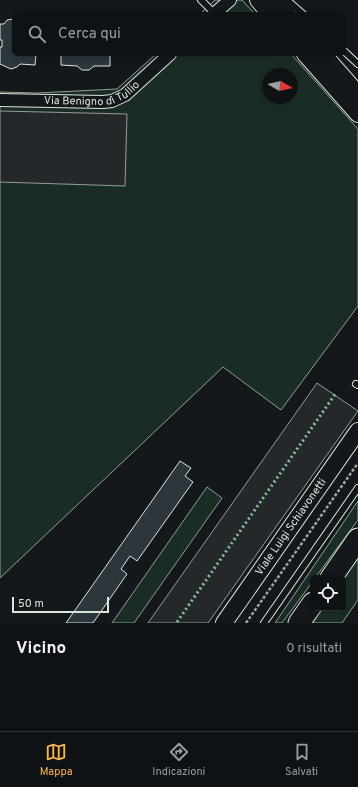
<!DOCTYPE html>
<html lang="it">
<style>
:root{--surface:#0f1215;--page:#1d2022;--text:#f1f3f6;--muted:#9b9ea0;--line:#2f3234;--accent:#ffb74d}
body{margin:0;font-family:Overpass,sans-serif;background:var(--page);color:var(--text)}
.controls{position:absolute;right:12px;bottom:12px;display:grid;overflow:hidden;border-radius:6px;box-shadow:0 2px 6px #0003}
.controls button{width:36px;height:36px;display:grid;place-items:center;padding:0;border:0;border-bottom:1px solid var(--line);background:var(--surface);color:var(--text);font:20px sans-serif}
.compass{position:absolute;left:262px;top:68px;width:36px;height:36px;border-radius:50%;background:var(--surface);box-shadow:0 2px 6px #0003;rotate:99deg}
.scale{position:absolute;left:12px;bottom:10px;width:97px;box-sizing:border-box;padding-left:4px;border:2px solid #d8e6dc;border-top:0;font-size:11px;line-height:14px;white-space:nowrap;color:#d8e6dc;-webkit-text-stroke:3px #14181c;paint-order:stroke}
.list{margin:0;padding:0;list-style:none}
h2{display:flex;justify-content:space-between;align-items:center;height:52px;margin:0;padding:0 16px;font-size:17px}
h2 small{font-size:13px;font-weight:400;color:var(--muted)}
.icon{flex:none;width:22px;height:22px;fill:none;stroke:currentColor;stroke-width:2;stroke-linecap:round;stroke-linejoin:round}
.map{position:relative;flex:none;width:358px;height:623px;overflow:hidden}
.search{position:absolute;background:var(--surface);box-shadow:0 2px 6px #0003;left:12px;right:12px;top:12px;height:44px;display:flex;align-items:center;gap:10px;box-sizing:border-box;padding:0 14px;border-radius:6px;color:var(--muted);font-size:15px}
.sheet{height:108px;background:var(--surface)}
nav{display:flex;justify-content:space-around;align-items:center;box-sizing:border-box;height:56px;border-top:1px solid var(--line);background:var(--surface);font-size:11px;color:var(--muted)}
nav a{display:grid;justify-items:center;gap:2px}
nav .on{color:var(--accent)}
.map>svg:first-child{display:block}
</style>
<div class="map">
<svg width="358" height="623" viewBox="0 0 358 623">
<rect width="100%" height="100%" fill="#14181c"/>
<g fill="#1a2d24" stroke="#939e99" fill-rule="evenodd">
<polygon points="215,0 242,0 255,14 200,14"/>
<path d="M156 54H291L358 129V306L281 410 223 367 0 578V92L37 93 117 89ZM268 74H292V98H268Z"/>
<polygon points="207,487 222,498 134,623 112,623"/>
<polygon points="358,501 358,520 315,578 313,578 313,581 282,623 275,623"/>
<polygon points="358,552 358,600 342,623 309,623 319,608 343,608 343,578"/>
</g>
<g fill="#24282b" stroke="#939e99">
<polygon points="0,111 127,114 125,186 0,182"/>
<polygon points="317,383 358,411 208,623 148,623"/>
</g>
<g fill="#2c363c" stroke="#d8e6dc">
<polygon points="13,19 14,19 14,54 36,54 35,65 20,64 17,67 11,69 0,64 0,47 2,47 2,40 0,40 0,24 4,24 7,20"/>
<polygon points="61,54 110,54 110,66 94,66 89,70 82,70 77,66 61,65"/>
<polygon points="180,461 191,468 185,476 193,482 137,561 130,556 121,569 127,574 93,623 66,623"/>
</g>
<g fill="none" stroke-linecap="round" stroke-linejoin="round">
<defs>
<g id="lane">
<polyline points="201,0 215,14"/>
<polyline points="287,0 303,14"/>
<polyline points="344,51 358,64"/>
<polyline points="356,384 358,385"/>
<polyline points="264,623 358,488"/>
</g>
<g id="street">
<polyline points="214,14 230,0"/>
<path id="s1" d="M0 100 103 102 112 101 125 95 170 54"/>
</g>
<g id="secondary">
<polyline points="258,0 270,14"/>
<polyline points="276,0 288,14"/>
<polyline points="305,54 358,114"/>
<polyline points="323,54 358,94"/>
<path id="s2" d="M224 623 358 431"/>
</g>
<g id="highway">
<polyline points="331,578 358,539"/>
<polyline points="299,623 313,603"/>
</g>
</defs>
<use href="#lane" stroke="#d8e6dc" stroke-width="8"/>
<use href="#street" stroke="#d8e6dc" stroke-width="14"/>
<use href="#secondary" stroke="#d8e6dc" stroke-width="18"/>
<use href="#highway" stroke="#d8e6dc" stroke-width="23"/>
<polyline stroke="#9da8a2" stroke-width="2.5" stroke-dasharray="3 2" stroke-linecap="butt" points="246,623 358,463"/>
<use href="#lane" stroke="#14181c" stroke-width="6"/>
<use href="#street" stroke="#14181c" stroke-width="12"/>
<use href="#secondary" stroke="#14181c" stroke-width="16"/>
<use href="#highway" stroke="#14181c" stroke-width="21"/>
<polyline stroke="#8ac095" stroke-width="3" stroke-dasharray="2 3" stroke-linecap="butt" points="177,622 336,393"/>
</g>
<g text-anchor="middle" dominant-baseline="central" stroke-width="3" stroke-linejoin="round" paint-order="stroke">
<g font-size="11" fill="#d8e6dc" stroke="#14181c">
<text stroke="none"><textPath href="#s1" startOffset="94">Via Benigno di Tullio</textPath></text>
<text stroke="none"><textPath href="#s2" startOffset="117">Viale Luigi Schiavonetti</textPath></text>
</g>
</g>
</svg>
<div class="controls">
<button><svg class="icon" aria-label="locate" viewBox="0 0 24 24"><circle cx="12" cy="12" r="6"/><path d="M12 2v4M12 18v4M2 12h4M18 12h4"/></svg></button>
</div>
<svg class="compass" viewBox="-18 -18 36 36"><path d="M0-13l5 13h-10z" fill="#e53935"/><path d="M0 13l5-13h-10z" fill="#9b9ea0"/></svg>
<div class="scale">50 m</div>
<div class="search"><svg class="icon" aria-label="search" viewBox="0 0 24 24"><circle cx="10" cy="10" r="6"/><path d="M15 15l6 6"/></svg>Cerca qui</div>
</div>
<section class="sheet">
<h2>Vicino<small>0 risultati</small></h2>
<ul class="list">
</ul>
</section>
<nav>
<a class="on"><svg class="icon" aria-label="map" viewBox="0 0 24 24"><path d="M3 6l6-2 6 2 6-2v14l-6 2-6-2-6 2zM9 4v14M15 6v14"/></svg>Mappa</a>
<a><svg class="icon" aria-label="directions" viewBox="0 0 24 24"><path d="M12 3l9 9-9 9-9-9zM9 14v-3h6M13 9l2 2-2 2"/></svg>Indicazioni</a>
<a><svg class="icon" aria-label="saved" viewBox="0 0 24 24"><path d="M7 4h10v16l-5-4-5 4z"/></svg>Salvati</a>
</nav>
